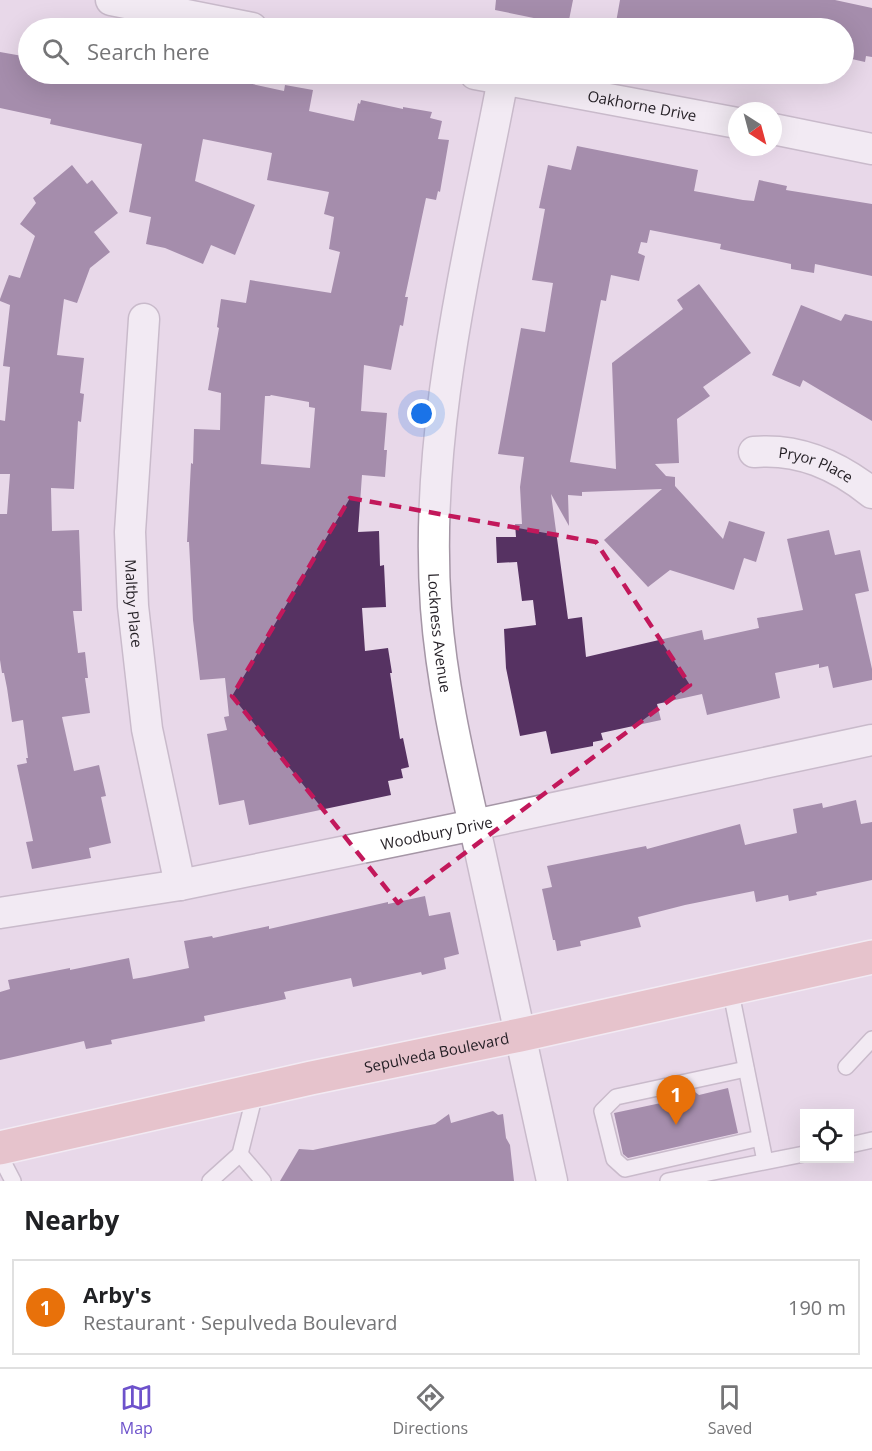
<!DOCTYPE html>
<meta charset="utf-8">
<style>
:root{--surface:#fff;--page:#f6f6f6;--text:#202124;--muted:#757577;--line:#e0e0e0;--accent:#6d52cb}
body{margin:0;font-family:"Open Sans",sans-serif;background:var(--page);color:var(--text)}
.controls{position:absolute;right:18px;bottom:18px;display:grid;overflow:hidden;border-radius:0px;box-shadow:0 6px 24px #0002}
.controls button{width:54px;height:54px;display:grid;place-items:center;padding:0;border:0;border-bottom:2px solid var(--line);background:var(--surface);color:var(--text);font:30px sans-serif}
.compass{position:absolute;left:728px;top:102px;width:54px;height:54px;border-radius:50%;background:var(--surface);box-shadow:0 6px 24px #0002;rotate:144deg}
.you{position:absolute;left:422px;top:414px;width:21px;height:21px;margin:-15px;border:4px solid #fff;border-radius:50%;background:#1a73e8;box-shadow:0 0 0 9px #1a73e833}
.badge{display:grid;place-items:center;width:39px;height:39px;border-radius:50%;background:var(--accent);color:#fff;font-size:20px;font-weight:700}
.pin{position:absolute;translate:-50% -50px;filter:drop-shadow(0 2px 3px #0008)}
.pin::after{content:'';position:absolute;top:32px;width:21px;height:18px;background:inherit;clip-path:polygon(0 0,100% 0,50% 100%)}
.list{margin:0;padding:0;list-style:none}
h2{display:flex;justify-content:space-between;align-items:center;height:78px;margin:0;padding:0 24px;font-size:26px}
h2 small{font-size:20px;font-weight:400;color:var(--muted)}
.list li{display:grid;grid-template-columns:39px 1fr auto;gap:18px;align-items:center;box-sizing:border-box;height:96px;margin:0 12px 12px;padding:0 12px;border:2px solid var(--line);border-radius:0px}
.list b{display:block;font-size:22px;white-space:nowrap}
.list p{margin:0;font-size:20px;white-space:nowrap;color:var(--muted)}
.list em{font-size:20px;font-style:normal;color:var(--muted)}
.icon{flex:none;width:33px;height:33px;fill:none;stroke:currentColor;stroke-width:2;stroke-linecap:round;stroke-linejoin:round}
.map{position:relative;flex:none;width:872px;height:1181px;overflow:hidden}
.search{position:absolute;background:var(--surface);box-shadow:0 6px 24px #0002;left:18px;right:18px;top:18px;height:66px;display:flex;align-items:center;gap:15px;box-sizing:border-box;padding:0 21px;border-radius:33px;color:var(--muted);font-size:22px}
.sheet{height:186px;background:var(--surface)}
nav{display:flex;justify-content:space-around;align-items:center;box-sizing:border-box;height:84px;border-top:2px solid var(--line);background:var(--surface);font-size:16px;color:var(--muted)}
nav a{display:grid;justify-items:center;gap:3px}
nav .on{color:var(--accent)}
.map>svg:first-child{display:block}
</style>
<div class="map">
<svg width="872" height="1181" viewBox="0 0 872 1181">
<rect width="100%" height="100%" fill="#e8d8e9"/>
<g fill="#563262" fill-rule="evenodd">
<polygon points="496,0 573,0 568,25 495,10"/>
<polygon points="620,0 835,0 872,8 872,57 866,56 865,62 843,57 843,28 615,28"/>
<path d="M0 52 28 57V74H79L104 79 105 74H207L284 91 285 85 313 90 309 111 354 121 358 103 360 104 361 100 403 109V107L432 112 430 118 442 121 438 139 449 140 440 192 438 191 436 200 426 198 405 297H408L403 326 400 325 391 370 364 365 361 411 387 413 384 450H387L385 477 362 475 358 532 379 531 380 566 384 565 386 607 362 608 365 651 388 648 392 673H390L400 739 403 738 409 767 401 769 403 778 388 781 391 795 249 825 244 800 219 805 207 734 227 730 224 717 229 716 225 678 200 680 193 620 189 542H187L191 463 193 464 194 429 220 430 221 393 208 390 219 328 217 327 221 299 246 303 250 280 331 293 340 252 329 249 334 217 324 214 329 192 267 180 272 153 203 139 195 181 255 205 235 255 211 245 203 264 165 248 146 244 151 217 129 212 142 144 50 124 51 119 0 108ZM271 395 309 402V407L315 408 310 468 261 464 265 396H270Z"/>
<polygon points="577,146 698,170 694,191 743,200 754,201 759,180 787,186 786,190 872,204 872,276 815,264 814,273 791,269 791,264 720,249 721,244 650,230 647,243 641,242 638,253 645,256 639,281 611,275 606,301 601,300 570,462 616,469 612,363 683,309 677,300 699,284 751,353 703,387 710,396 677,419 679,463 655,464 666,476 675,477 675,486 723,539 729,521 765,532 756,562 744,558 734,590 670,570 648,587 604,540 662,489 582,492 582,496 568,495 569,526 551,494 568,619 582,617 586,657 702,630 704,640 759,628 757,618 803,610 787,539 829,530 835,555 860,550 869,591 855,594 872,669 872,680 833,688 828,666 819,668 819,664 775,673 780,698 707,715 702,694 657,704 661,720 601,733 603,740 593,742 593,746 551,754 546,731 520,736 506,668 504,629 536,625 533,600 522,601 517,562 497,563 496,537 516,537 515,524 522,524 520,487 524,457 498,454 521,328 545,332 553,283 532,280 545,209 539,208 548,165 571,170"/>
<polygon points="72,165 87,184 92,180 118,213 94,232 110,252 90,268 77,303 64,299 57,355 84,358 80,393 84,394 81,422 78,421 74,489 51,488 52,531 79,530 82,611 73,611 78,653 85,652 88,678 85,678 90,713 62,717 74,771 99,765 106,796 101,797 111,843 89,848 91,858 32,869 26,842 33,841 17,765 27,763 26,758 28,758 23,720 12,722 7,688 4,673 2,673 0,660 0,514 7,514 10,474 0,474 0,420 5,421 10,367 3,366 10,305 0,301 0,299 9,275 20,278 35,236 20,224 36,203 33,198"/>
<polygon points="801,305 841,321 845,314 872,321 872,421 803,380 800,387 772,375"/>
<polygon points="856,800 861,824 872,822 872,880 816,892 817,895 789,901 788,895 756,902 754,891 685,905 638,917 641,927 580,941 581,946 557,951 555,940 553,940 542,889 552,887 547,866 646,846 647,849 740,824 745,845 797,833 793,809 822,803 823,808"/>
<polygon points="425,896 429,916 450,912 459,954 444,958 446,969 422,975 421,972 353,987 351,978 284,992 286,999 204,1016 205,1021 111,1040 112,1044 86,1049 84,1041 0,1060 0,992 10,989 8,980 70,968 70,970 129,958 133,979 145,977 189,968 184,941 212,936 213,938 269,926 269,929 388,902 388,904"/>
<polygon points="728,1088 738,1133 628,1158 623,1154 614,1113 675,1100 678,1095 695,1092 699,1095"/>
<polygon points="493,1111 498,1115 503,1114 506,1138 510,1145 514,1181 280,1181 299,1149 313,1150 435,1124 449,1114 451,1123"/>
</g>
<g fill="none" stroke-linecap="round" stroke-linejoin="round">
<defs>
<g id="service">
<polyline points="730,988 765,1161"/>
<polyline points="846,1067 872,1039"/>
<polyline points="746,1069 616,1097 602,1111 614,1159 625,1169 760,1138"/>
<polyline points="850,1145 872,1140"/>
<polyline points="240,1154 263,1181"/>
<polyline points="0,1156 13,1181"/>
<polyline points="210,1181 240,1154 256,1090"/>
<polyline points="668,1181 804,1154"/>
</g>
<g id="minor">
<polyline points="111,0 252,28"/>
<path id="s1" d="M475 74 737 123"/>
<path id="s2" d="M503 79C470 253 423 429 436 608 442 690 462 771 480 851 504 961 528 1071 552 1181"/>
<polyline points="773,129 872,149"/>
<path id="s3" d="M144 319 130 532 133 606 147 729 180 885"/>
<path id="s4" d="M754 452C799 448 837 465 872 493"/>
<path id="s5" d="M0 913 180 885 474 825 872 740"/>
</g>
<g id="primary">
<path id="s6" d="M0 1148 311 1078 520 1035 872 957"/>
</g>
</defs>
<use href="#service" stroke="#a596a6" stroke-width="18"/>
<use href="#minor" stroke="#a596a6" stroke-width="33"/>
<use href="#primary" stroke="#fff" stroke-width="36"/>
<use href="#service" stroke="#fff" stroke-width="15"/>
<use href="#minor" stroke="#fff" stroke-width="30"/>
<use href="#primary" stroke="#e5a9a9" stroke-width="33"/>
</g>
<path d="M0 0H872V1181H0ZM350 498 596 542 690 685 398 903 232 696Z" fill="#e8d8e9" fill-opacity=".55" fill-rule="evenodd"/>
<path fill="none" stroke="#c2185b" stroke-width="4.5" stroke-dasharray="12 8" stroke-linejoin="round" d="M350 498 596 542 690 685 398 903 232 696Z"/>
<g text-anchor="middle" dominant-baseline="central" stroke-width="6" stroke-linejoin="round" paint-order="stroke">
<g font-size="15" fill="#231e24" stroke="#fff">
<text stroke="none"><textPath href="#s1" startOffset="170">Oakhorne Drive</textPath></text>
<text stroke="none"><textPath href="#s4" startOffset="64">Pryor Place</textPath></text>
<text stroke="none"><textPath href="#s3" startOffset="285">Maltby Place</textPath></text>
<text stroke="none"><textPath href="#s2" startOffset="560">Lockness Avenue</textPath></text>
<text stroke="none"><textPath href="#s5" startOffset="444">Woodbury Drive</textPath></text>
<text stroke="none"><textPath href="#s6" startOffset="447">Sepulveda Boulevard</textPath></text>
</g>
</g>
</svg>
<div class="controls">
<button><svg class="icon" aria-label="locate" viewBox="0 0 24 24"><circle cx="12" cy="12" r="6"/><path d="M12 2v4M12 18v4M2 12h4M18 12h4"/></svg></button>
</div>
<svg class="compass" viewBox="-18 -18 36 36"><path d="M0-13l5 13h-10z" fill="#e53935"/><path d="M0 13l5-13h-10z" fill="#757577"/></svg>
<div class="you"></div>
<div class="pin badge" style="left:676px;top:1125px;background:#e8710a">1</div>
<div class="search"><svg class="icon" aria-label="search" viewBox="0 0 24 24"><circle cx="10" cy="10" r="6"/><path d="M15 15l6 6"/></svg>Search here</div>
</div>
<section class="sheet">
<h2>Nearby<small></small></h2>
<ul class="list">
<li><span class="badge" style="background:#e8710a">1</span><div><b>Arby's</b><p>Restaurant · Sepulveda Boulevard</p></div><em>190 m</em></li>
</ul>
</section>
<nav>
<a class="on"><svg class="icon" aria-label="map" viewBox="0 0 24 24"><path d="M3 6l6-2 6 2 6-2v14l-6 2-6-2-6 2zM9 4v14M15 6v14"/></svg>Map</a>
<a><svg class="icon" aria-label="directions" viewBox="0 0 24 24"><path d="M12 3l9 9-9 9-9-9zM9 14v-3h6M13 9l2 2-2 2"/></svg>Directions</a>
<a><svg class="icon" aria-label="saved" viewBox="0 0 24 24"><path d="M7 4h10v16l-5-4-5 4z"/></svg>Saved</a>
</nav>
